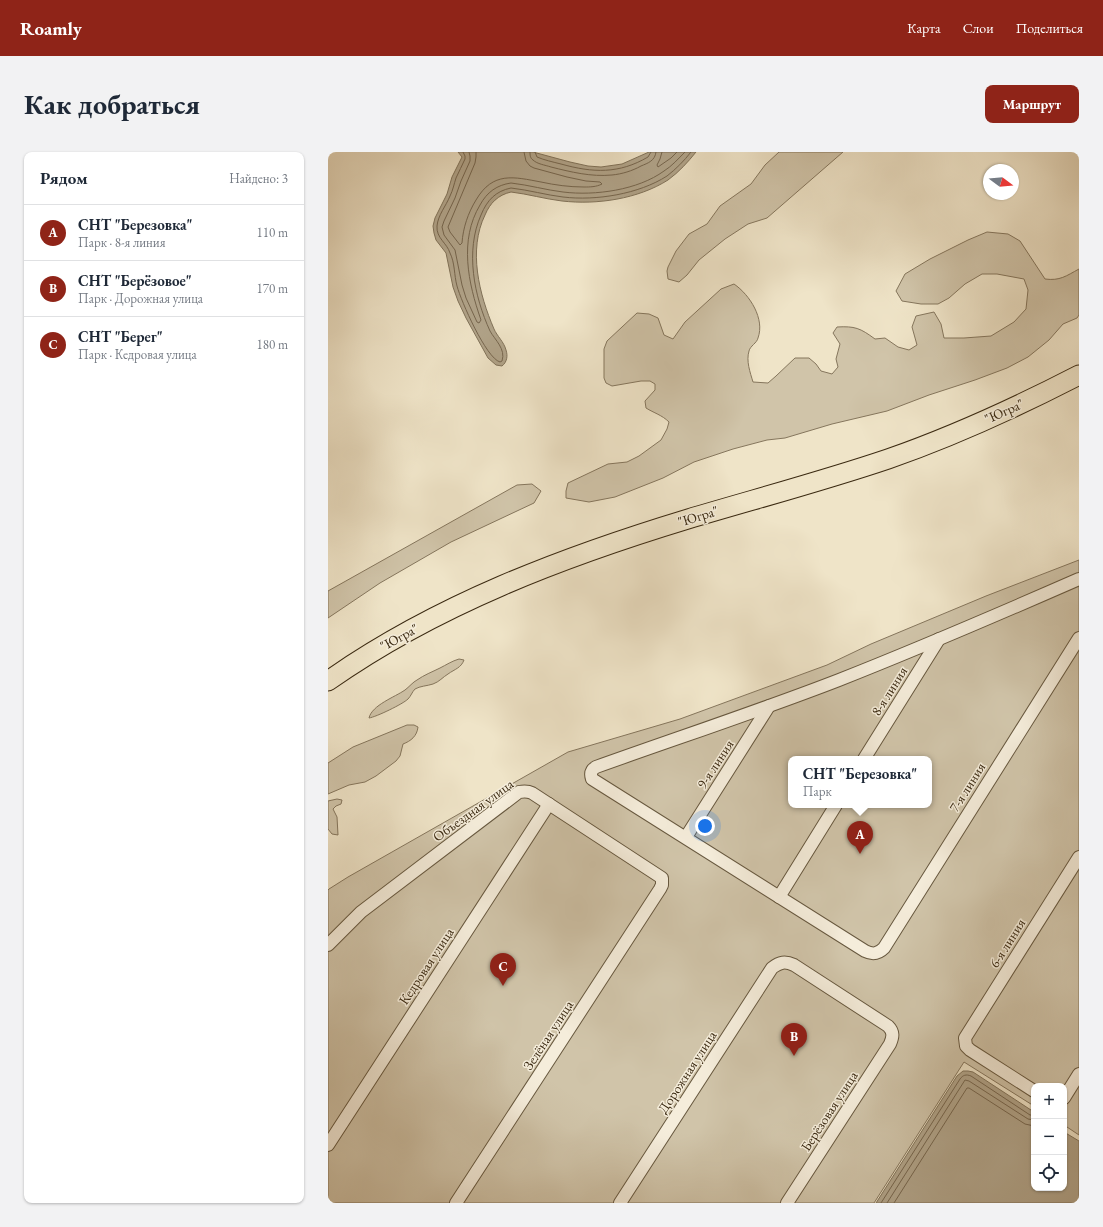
<!DOCTYPE html>
<html lang="ru">
<meta charset="utf-8">
<style>
:root{--surface:#fff;--page:#f2f2f3;--text:#1f2937;--muted:#747a83;--line:#e0e1e3;--accent:#8f2418}
body{margin:0;font-family:"EB Garamond",serif;background:var(--page);color:var(--text)}
.controls{position:absolute;right:12px;bottom:12px;display:grid;overflow:hidden;border-radius:8px;box-shadow:0 1px 3px #0004}
.controls button{width:36px;height:36px;display:grid;place-items:center;padding:0;border:0;border-bottom:1px solid var(--line);background:var(--surface);color:var(--text);font:20px sans-serif}
.compass{position:absolute;left:655px;top:12px;width:36px;height:36px;border-radius:50%;background:var(--surface);box-shadow:0 1px 3px #0004;rotate:106deg}
.you{position:absolute;left:377px;top:674px;width:14px;height:14px;margin:-10px;border:3px solid #fff;border-radius:50%;background:#1a73e8;box-shadow:0 0 0 6px #1a73e833}
.badge{display:grid;place-items:center;width:26px;height:26px;border-radius:50%;background:var(--accent);color:#fff;font-size:13px;font-weight:700}
.pin{position:absolute;translate:-50% -33px;filter:drop-shadow(0 1px 2px #0008)}
.pin::after{content:'';position:absolute;top:21px;width:14px;height:12px;background:inherit;clip-path:polygon(0 0,100% 0,50% 100%)}
.popup{position:absolute;left:460px;top:604px;width:144px;height:52px;box-sizing:border-box;display:grid;place-content:center;border-radius:8px;background:var(--surface);filter:drop-shadow(0 1px 3px #0005);font-size:13px;white-space:nowrap;color:var(--muted)}
.popup b{font-size:15px;color:var(--text)}
.popup::after{content:'';position:absolute;left:50%;top:100%;margin-left:-8px;border:8px solid transparent;border-top-color:var(--surface)}
.list{margin:0;padding:0;list-style:none}
h2{display:flex;justify-content:space-between;align-items:center;height:52px;margin:0;padding:0 16px;font-size:17px}
h2 small{font-size:13px;font-weight:400;color:var(--muted)}
.list li{display:grid;grid-template-columns:26px 1fr auto;gap:12px;align-items:center;box-sizing:border-box;height:56px;padding:0 16px;border-top:1px solid var(--line)}
.list b{display:block;font-size:15px;white-space:nowrap}
.list p{margin:0;font-size:13px;white-space:nowrap;color:var(--muted)}
.list em{font-size:13px;font-style:normal;color:var(--muted)}
.icon{flex:none;width:22px;height:22px;fill:none;stroke:currentColor;stroke-width:2;stroke-linecap:round;stroke-linejoin:round}
.map{position:relative;flex:none;width:751px;height:1051px;overflow:hidden;border-radius:8px}
header{display:flex;align-items:center;gap:24px;box-sizing:border-box;height:56px;padding:0 20px;background:var(--accent);color:#fff}
header strong{font-size:19px}
nav{display:flex;gap:22px;margin-inline-start:auto;font-size:14px}
.intro{display:flex;align-items:center;justify-content:space-between;box-sizing:border-box;height:96px;padding:0 24px}
h1{margin:0;font-size:28px}
.button{padding:10px 18px;border-radius:8px;background:var(--accent);color:#fff;font-size:14px;font-weight:700}
main{display:flex;gap:24px;padding:0 24px}
aside{flex:1;background:var(--surface);border-radius:8px;box-shadow:0 1px 3px #0004}
.map>svg:first-child{display:block}
</style>
<header>
<strong>Roamly</strong>
<nav><a>Карта</a><a>Слои</a><a>Поделиться</a></nav>
</header>
<div class="intro"><h1>Как добраться</h1><a class="button">Маршрут</a></div>
<main>
<aside>
<h2>Рядом<small>Найдено: 3</small></h2>
<ul class="list">
<li><span class="badge">A</span><div><b>СНТ &quot;Березовка&quot;</b><p>Парк · 8-я линия</p></div><em>110 m</em></li>
<li><span class="badge">B</span><div><b>СНТ &quot;Берёзовое&quot;</b><p>Парк · Дорожная улица</p></div><em>170 m</em></li>
<li><span class="badge">C</span><div><b>СНТ &quot;Берег&quot;</b><p>Парк · Кедровая улица</p></div><em>180 m</em></li>
</ul>
</aside>
<div class="map">
<svg width="751" height="1051" viewBox="0 0 751 1051">
<rect width="100%" height="100%" fill="#efe4c8"/>
<filter id="stains"><feTurbulence type="fractalNoise" baseFrequency=".005" numOctaves="4"/><feColorMatrix values="0 0 0 0 .2 0 0 0 0 .09 0 0 0 0 .02 0 0 0 .5 -.17"/></filter>
<radialGradient id="worn" r=".72"><stop offset=".6" stop-color="#630" stop-opacity="0"/><stop offset="1" stop-color="#630" stop-opacity=".3"/></radialGradient>
<g fill="#d0c4a9" stroke="#85765d" fill-rule="evenodd">
<polygon points="451,0 515,0 439,66 420,72 397,87 371,108 359,123 351,130 340,127 339,119 340,115 348,99 361,82 379,72 392,54 423,32 437,13"/>
<path d="M659 80 680 82 692 89 717 127C732 129 738 124 751 117V163L749 166 735 172 721 188 700 205 679 216 647 228 601 243 559 259 504 272 457 286 439 288 405 297 366 310 335 326 287 345 261 350 238 346V339L240 331 280 312 299 310 311 304 333 288 339 277 341 270C334 263 326 261 318 256L317 249 327 238V232L322 229H313L284 234 278 231 276 226V197L279 189 309 161 321 162 330 166 336 183 345 187 357 170 393 137 406 132C422 143 437 167 430 186 429 191 422 194 421 199 418 209 422 220 425 230L440 231 448 224 467 206H481L488 212 493 219 504 222 510 215 508 207 512 192 505 181 509 175C527 174 532 176 547 187L557 186 570 195 581 198 589 193 584 175 588 164 606 160 613 172 616 186H636L663 184 686 170 698 157 700 138 696 127 669 122H654L637 132 621 146 610 152H593L574 149 568 139 577 122 602 107 640 88Z"/>
<polygon points="204,332 213,339 206,351 123,390 52,431 0,466 0,439 189,333"/>
<path d="M751 408V983L736 973V934H706V954L636 910 546 1051H0V738L1 737 20 725 240 600 352 567 499 513 543 492 658 444ZM463 607H601V653H463Z"/>
<path d="M131 507 136 508C133 516 127 517 120 522 115 525 111 530 105 532 99 534 92 534 87 537 84 540 83 544 80 547 75 552 48 565 41 566 44 553 67 545 77 538 81 535 85 530 89 528 96 523 104 520 112 516 118 513 124 509 131 507Z"/>
<path d="M79 573H86L90 575C89 584 83 589 75 592L72 604 68 609 48 624 37 630 21 633 0 642V611L25 595Z"/>
<polygon points="9,647 14,648 13,652 8,654 5,657 9,665 10,683 4,682 0,677 0,649"/>
</g>
<g fill="#b1a48a" stroke="#81735a">
<path d="M130 0H205L242 10 260 14 273 15 294 12 321 0H368C360 10 351 20 340 28 310 47 269 53 234 49 217 47 200 42 183 40 170 43 162 51 157 63 140 98 151 142 166 177 169 184 176 190 178 198 180 204 179 210 174 214L168 213 160 206 138 166 130 149 125 135 118 101 108 88 106 81 105 74 107 66 119 42 124 25 134 5Z"/>
<polygon points="635,919 640,919 645,920 706,960 706,1036 736,1036 736,980 751,989 751,1051 548,1051 629,924"/>
</g>
<g fill="none" stroke-linecap="round" stroke-linejoin="round">
<g stroke="#76664e" stroke-width="1">
<path d="M135 0 137 4V7C134 13 131 20 128 26 126 32 125 38 122 44 118 54 110 63 109 74 108 86 119 91 122 101 127 111 126 123 129 134 133 149 158 206 172 210L174 209C178 197 167 188 162 179 146 144 137 99 153 63 159 48 168 39 183 36 201 38 218 43 235 45 268 49 311 42 339 24 348 17 356 9 363 0"/>
<path d="M141 0 142 4V9L133 29 127 46 116 69 114 75 116 83 127 98 134 133 138 146 149 170 151 171 153 168C140 131 131 88 152 53 159 40 169 33 183 31 201 33 218 38 235 40 267 44 310 38 336 19 344 14 350 7 357 0"/>
<path d="M148 0V5L147 11 120 75 122 80 132 93 134 91C135 76 140 61 148 48 165 19 186 25 213 30 227 33 241 35 256 35 262 35 268 35 274 32L272 30 258 29 239 25 206 16 202 14 198 9 196 0"/>
<path d="M202 0C202 3 202 6 205 8 209 12 217 13 223 15 243 20 263 25 284 23 294 22 304 19 313 14 320 11 327 9 328 0"/>
<path d="M207 0 209 5C216 8 225 10 233 12 265 21 291 22 320 5L323 0"/>
<polyline points="334,0 332,7 329,13 330,15 343,6 349,0"/>
<path d="M553 1051 632 927C635 923 638 922 643 924L702 963H706"/>
<polyline points="559,1051 637,928 641,929 700,967 706,968"/>
<polyline points="566,1051 639,936 641,936 697,972 706,974"/>
</g>
<defs>
<g id="minor">
<path d="M751 427C671 462 592 496 511 528 431 559 349 586 268 615 263 618 262 621 264 627L537 799C545 803 550 802 556 796L751 486"/>
<polyline points="536,607 611,487"/>
<polyline points="358,685 441,554"/>
<polyline points="451,745 508,653"/>
<path d="M0 793 33 760 191 640C196 639 200 639 204 641L334 726V733L332 737 128 1051"/>
<polyline points="706,939 642,898 638,894 637,886 751,705"/>
<polyline points="736,946 751,922"/>
<polyline points="0,993 221,652"/>
<path d="M292 1051 444 816C452 810 457 809 466 813L560 874C566 880 565 885 562 892L459 1051"/>
</g>
<path id="trunk" d="M0 529C108 453 235 405 360 367 427 347 495 329 560 307 626 284 689 255 751 223"/>
</defs>
<use href="#minor" stroke="#67583f" stroke-width="14"/>
<use href="#trunk" stroke="#3a2911" stroke-width="21"/>
<use href="#minor" stroke="#f5eddb" stroke-width="12"/>
<use href="#trunk" stroke="#efe4c8" stroke-width="19"/>
</g>
<g text-anchor="middle" dominant-baseline="central" stroke-width="3" stroke-linejoin="round" paint-order="stroke">
<g font-size="14" fill="#3a2911" stroke="#f5eddb">
<text transform="translate(676 259) rotate(-24)">"Югра"</text>
<text transform="translate(370 364) rotate(-17)">"Югра"</text>
<text transform="translate(71 485) rotate(-29)">"Югра"</text>
<text transform="translate(561 539) rotate(-58)">8-я линия</text>
<text transform="translate(387 612) rotate(-57)">9-я линия</text>
<text transform="translate(639 635) rotate(-58)">7-я линия</text>
<text transform="translate(145 658) rotate(-36)">Объездная улица</text>
<text transform="translate(679 791) rotate(-58)">6-я линия</text>
<text transform="translate(98 814) rotate(-57)">Кедровая улица</text>
<text transform="translate(220 883) rotate(-57)">Зелёная улица</text>
<text transform="translate(359 920) rotate(-57)">Дорожная улица</text>
<text transform="translate(501 959) rotate(-57)">Берёзовая улица</text>
</g>
</g>
<rect width="100%" height="100%" filter="url(#stains)"/>
<rect width="100%" height="100%" fill="url(#worn)"/>
</svg>
<div class="controls">
<button>+</button>
<button>−</button>
<button><svg class="icon" aria-label="locate" viewBox="0 0 24 24"><circle cx="12" cy="12" r="6"/><path d="M12 2v4M12 18v4M2 12h4M18 12h4"/></svg></button>
</div>
<svg class="compass" viewBox="-18 -18 36 36"><path d="M0-13l5 13h-10z" fill="#e53935"/><path d="M0 13l5-13h-10z" fill="#747a83"/></svg>
<div class="you"></div>
<div class="pin badge" style="left:532px;top:702px">A</div>
<div class="popup"><b>СНТ &quot;Березовка&quot;</b>Парк</div>
<div class="pin badge" style="left:466px;top:904px">B</div>
<div class="pin badge" style="left:175px;top:834px">C</div>
</div>
</main>
